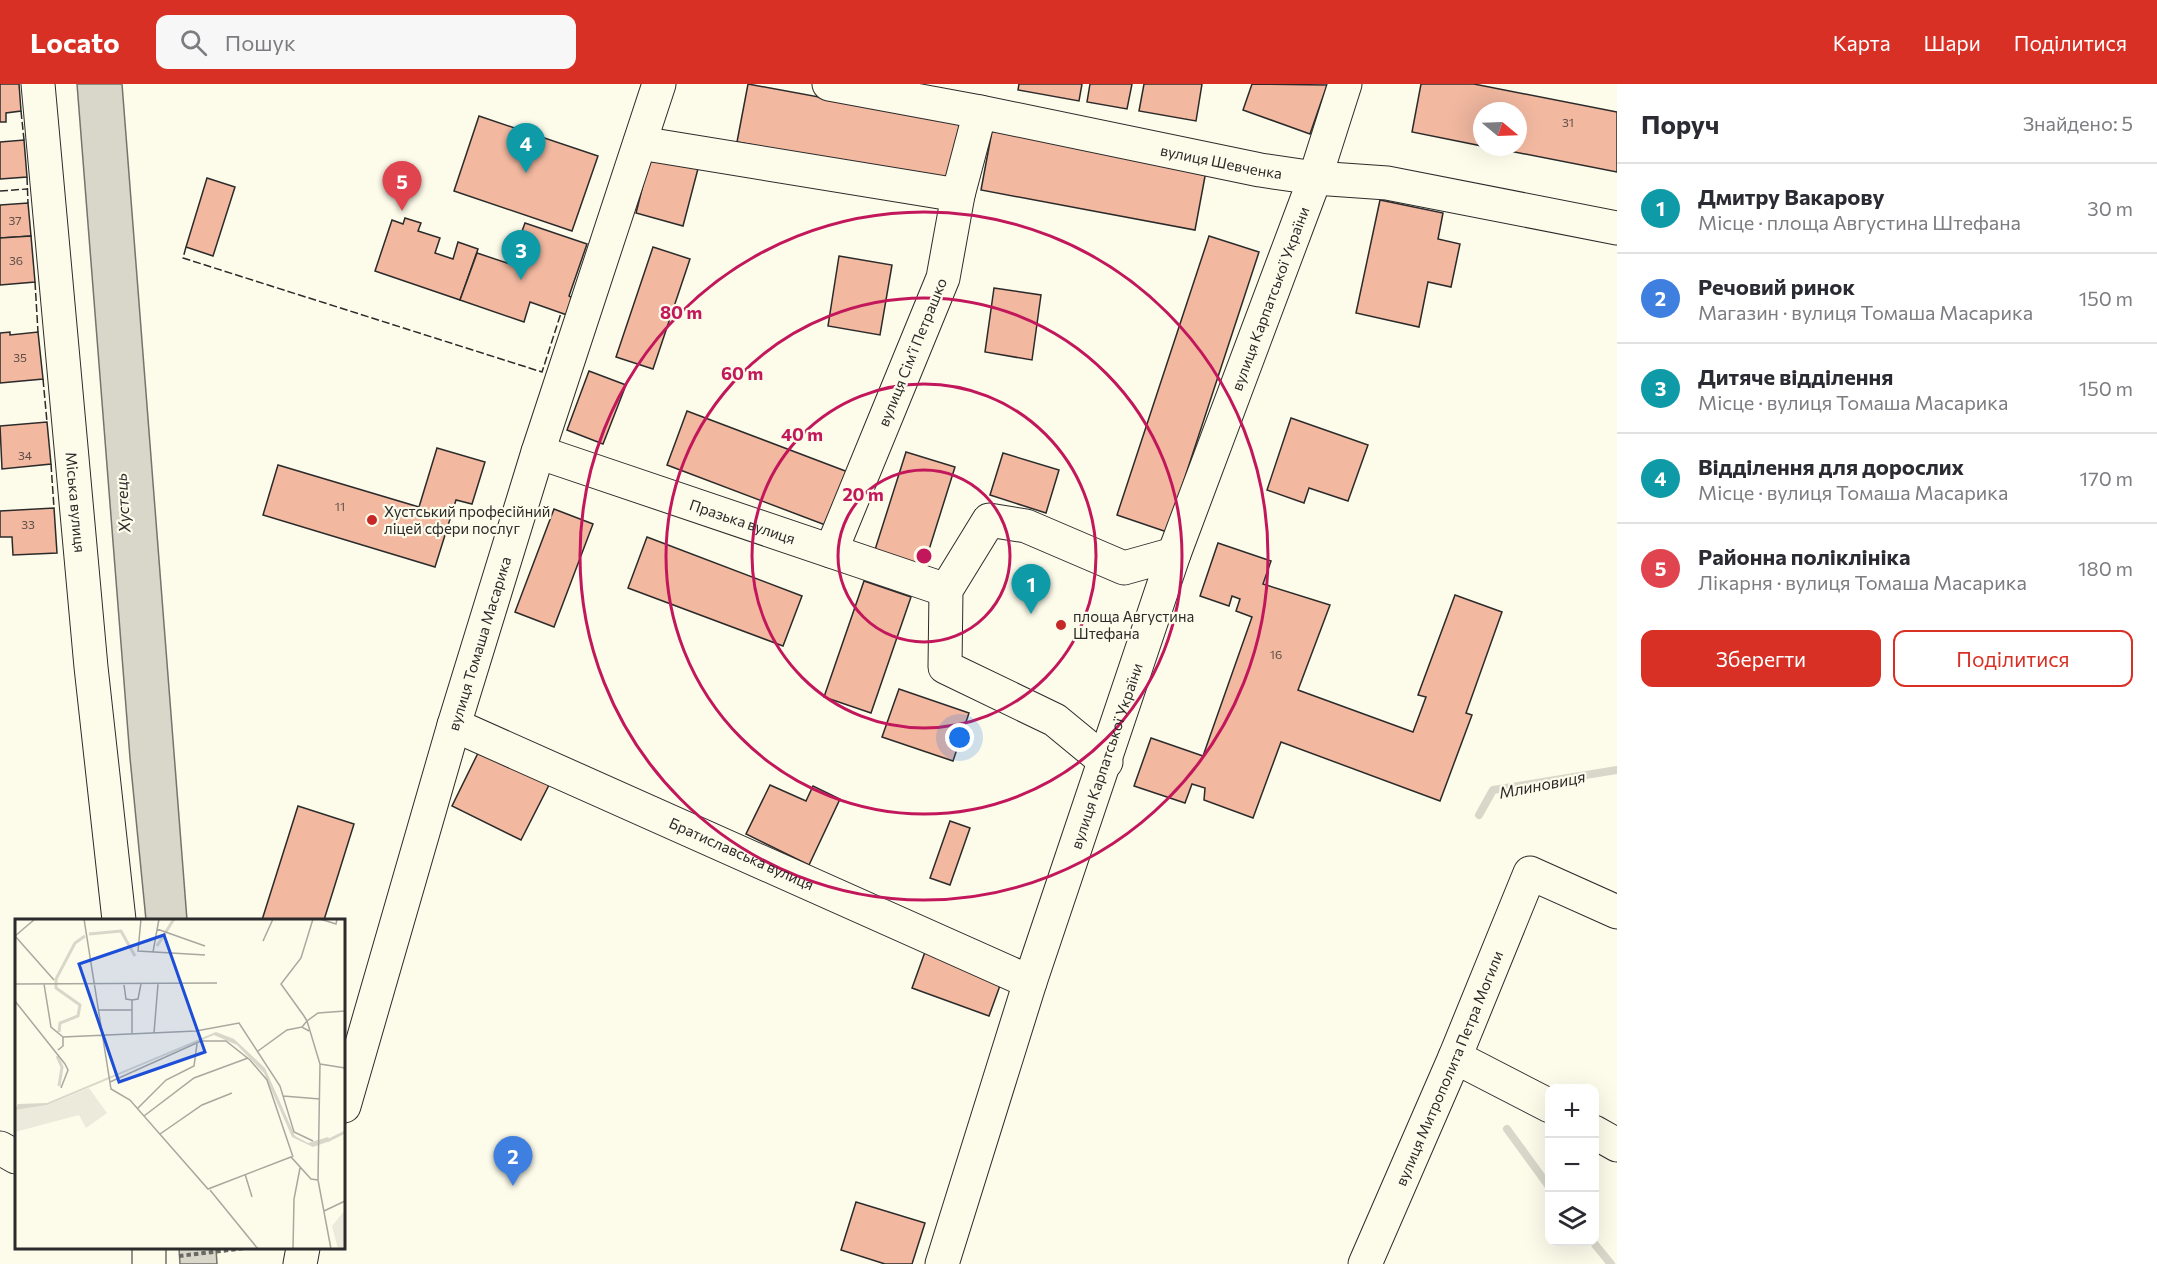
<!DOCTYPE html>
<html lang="uk">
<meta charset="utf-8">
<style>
:root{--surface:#fff;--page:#f7f7f7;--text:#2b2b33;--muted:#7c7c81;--line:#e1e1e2;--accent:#d93025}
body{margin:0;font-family:Commissioner,sans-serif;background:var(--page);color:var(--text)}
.controls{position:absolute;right:18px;bottom:18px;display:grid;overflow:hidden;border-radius:12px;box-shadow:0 6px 24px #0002}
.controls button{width:54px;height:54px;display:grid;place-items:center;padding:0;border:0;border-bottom:2px solid var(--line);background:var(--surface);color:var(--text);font:30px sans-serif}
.compass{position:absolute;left:1473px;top:18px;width:54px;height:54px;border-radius:50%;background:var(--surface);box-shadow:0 6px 24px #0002;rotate:109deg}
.you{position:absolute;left:960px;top:654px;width:21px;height:21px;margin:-15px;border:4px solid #fff;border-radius:50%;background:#1a73e8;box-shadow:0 0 0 9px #1a73e833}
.badge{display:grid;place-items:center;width:39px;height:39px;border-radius:50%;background:var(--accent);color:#fff;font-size:20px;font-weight:700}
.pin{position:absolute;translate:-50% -50px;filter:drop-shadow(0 2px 3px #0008)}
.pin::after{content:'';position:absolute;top:32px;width:21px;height:18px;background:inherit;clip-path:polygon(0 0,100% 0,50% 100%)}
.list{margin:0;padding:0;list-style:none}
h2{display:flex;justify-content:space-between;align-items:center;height:78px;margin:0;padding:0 24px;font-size:26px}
h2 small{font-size:20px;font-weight:400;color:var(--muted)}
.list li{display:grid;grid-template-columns:39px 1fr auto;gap:18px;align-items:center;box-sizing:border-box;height:90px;padding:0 24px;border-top:2px solid var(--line)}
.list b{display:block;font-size:22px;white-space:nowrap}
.list p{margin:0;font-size:20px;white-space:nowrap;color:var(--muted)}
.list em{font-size:20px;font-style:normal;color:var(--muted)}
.actions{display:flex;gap:12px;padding:18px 24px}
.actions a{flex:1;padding:14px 0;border:2px solid var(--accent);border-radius:12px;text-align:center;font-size:21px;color:var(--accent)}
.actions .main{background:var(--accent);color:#fff}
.icon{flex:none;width:33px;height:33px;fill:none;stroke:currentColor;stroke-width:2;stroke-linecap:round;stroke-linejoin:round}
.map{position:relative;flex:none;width:1617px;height:1180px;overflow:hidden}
header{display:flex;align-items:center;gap:36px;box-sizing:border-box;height:84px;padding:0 30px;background:var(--accent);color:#fff}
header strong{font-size:28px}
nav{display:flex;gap:33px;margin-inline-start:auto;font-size:21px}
.search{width:420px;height:54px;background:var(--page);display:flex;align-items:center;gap:15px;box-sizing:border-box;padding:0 21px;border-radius:12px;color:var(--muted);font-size:22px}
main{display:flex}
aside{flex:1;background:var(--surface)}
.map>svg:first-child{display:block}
</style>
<header>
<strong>Locato</strong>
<div class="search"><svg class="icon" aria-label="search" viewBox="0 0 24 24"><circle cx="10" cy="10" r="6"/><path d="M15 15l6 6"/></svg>Пошук</div>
<nav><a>Карта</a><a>Шари</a><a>Поділитися</a></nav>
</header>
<main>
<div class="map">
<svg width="1617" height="1180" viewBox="0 0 1617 1180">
<rect width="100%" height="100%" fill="#fdfbea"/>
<g fill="#d8d7c9" stroke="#74746e" stroke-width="1.5">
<polygon points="77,0 122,0 187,836 146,836 130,674"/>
<polygon points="179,1164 216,1164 217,1180 180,1180"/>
</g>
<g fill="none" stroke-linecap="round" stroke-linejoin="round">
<g stroke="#d8d7c9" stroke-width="8">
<polyline points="1479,731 1493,706 1617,686"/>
<polyline points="1507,1045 1550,1104"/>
<polyline points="1593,1158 1611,1180"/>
</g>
</g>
<g fill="#f2b8a0" stroke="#2b2b2b" stroke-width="1.5">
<polygon points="0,0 19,0 21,27 6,29 6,38 0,38"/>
<polygon points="748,0 960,39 949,98 737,58"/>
<polygon points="1019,0 1082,0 1079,17 1018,6"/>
<polygon points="1090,0 1132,0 1127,25 1087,18"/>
<polygon points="1144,0 1202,0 1196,37 1139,27"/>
<polygon points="1252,0 1327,1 1310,50 1243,26"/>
<polygon points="1421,0 1474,0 1617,28 1617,88 1489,63 1518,63 1518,27 1482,27 1482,62 1412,48"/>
<polygon points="479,32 598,72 572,147 454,107"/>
<polygon points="992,47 1206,87 1195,146 981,106"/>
<polygon points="24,56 27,93 0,95 0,58"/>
<polygon points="652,65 700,77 683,142 636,129"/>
<polygon points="207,94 235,103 213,172 186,163"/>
<polygon points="1380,116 1443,129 1438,155 1460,160 1451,203 1428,198 1419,243 1356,229"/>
<polygon points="28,119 31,152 0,154 0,121"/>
<polygon points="405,134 421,139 418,147 440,154 435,169 453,175 458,158 478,165 460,216 375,187 392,136 403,140"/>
<polygon points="525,139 587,160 569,212 574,215 567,231 530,218 524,238 460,216 477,169 510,180"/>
<polygon points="31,152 35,198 0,201 0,154"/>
<polygon points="1209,152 1259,168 1167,448 1117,431"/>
<polygon points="653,163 690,175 653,285 616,273"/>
<polygon points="839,172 892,181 880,251 828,242"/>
<polygon points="994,204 1041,211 1032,276 985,268"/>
<polygon points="10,248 10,251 38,248 43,295 0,299 0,249"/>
<polygon points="589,287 626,301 603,360 567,346"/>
<polygon points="687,327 848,388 828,442 667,381"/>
<polygon points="1291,334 1368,361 1348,417 1309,404 1304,419 1267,406"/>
<polygon points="47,338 51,380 2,385 0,342"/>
<polygon points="437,364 485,378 472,420 456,416 435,483 263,431 278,381 419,423"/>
<polygon points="906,368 955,383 922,488 873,472"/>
<polygon points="1003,369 1059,386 1046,429 990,411"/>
<polygon points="54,424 57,469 13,471 12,453 0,453 0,427"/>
<polygon points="554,425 593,440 554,543 515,528"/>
<polygon points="647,453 802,512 783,562 628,504"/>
<polygon points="1218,459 1271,477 1263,500 1330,521 1298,606 1413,648 1426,613 1418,611 1455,511 1502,528 1466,629 1472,631 1440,717 1281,658 1253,734 1204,716 1205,704 1192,700 1185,719 1134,702 1151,654 1203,672 1252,533 1236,527 1240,515 1232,512 1229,522 1200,512"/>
<polygon points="864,497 911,513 871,629 824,613"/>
<polygon points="899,605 969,629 953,677 882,653"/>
<polygon points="480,665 550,699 521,756 452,722"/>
<polygon points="770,701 806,717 813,702 840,715 809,781 746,750"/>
<polygon points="298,722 354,740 324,836 262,836"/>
<polygon points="950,737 970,744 950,801 930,794"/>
<polygon points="925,868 1002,896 989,932 912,904"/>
<polygon points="856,1118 925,1139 912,1180 885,1180 841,1166"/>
</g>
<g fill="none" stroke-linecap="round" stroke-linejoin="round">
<defs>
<g id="minor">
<path id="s1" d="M38 0 91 583 119 836"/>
<polyline points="640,59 958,111"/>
<path id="s2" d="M538 368 946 506"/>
<polyline points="831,467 943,194 958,111 980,28"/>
<path id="s3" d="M454 641 1030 898"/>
<polyline points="1106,678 1055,636 945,583 946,506 989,436 1026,442 1124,484 1174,470"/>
<polyline points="1455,973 1550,1022"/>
<path id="s4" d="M344 1022 454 641 538 368 659 0"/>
<polyline points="1594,1048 1617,1061"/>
<polyline points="0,1064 16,1073"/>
<polyline points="149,1164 149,1180"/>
<polyline points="300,1180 303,1164"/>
<path id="s5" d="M942 1180 1030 898 1174 470 1315 94 1345 0"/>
<path id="s6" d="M1365 1180 1455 973 1530 789 1617 828"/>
</g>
<g id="major">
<path id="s7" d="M829 0 980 28 1260 86 1315 94 1387 99 1617 144"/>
</g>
</defs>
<use href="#minor" stroke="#2b2b2b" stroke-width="35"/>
<use href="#major" stroke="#2b2b2b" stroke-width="35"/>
<polyline stroke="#6a6964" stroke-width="4" stroke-dasharray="4.5 3" stroke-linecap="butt" points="179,1172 246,1164"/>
<use href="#minor" stroke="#fdfbea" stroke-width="33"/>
<use href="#major" stroke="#fdfbea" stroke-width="33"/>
<g stroke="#2b2b2b" stroke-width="1.5" stroke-dasharray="8 3" stroke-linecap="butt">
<polyline points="21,27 24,56"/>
<polyline points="27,93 28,119"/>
<polyline points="0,107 27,105"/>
<polyline points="186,163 183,174 542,288 561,229"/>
<polyline points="35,198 38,248"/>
<polyline points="43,295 47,338"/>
<polyline points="51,380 54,424"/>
</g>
</g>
<g fill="none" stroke="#c2185b" stroke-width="3">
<circle cx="924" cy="472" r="86"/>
<circle cx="924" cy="472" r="172"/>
<circle cx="924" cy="472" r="258"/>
<circle cx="924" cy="472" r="344"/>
</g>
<g fill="#c62828" stroke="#fdfbea" stroke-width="2">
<circle cx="372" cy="436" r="6"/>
<circle cx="1061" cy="541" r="6"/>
</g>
<g text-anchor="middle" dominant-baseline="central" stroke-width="4.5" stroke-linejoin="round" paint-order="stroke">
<g font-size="12" fill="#5d4e48">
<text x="1568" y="38">31</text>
<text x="15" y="136">37</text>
<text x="16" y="176">36</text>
<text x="20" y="273">35</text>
<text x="25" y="371">34</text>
<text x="340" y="422">11</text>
<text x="28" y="440">33</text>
<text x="1276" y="570">16</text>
</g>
<g font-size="15" fill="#2b2b2b" stroke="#fdfbea">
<text stroke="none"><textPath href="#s7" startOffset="400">вулиця Шевченка</textPath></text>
<text stroke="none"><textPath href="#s5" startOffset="1020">вулиця Карпатської України</textPath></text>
<text transform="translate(912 268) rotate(-68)">вулиця Сімʼї Петрашко</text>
<text stroke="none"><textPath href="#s1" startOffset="420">Міська вулиця</textPath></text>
<text stroke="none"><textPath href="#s2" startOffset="216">Празька вулиця</textPath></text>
<text stroke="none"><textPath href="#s4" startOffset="482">вулиця Томаша Масарика</textPath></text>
<text stroke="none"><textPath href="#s5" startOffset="534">вулиця Карпатської України</textPath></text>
<text stroke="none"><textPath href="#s3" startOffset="315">Братиславська вулиця</textPath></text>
<text stroke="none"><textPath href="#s6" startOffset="213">вулиця Митрополита Петра Могили</textPath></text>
</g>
<g font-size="15" fill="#2b2b2b" stroke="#fdfbea" text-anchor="start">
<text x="384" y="427">Хустський професійний<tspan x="384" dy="17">ліцей сфери послуг</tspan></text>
<text x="1073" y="532">площа Августина<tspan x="1073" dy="17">Штефана</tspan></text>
</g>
<g font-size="16" font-style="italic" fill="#2b2b2b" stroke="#fdfbea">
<text transform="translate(122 419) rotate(-94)">Хустець</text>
<text transform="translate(1542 700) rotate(-11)">Млиновиця</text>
</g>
</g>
<g transform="translate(15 835)">
<rect width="330" height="330" fill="#fdfbea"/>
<path d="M74 169 92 194 71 209 64 196 0 213V191L32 186ZM330 291V330H323L317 307Z" fill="#ecebdb"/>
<path d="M201 113 219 120 250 149 280 217 293 224 313 218 315 222 298 228 277 218 249 154 222 126 199 116 32 186 0 191 3 185 32 184Z" fill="#d8d7c9"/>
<path fill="none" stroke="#d8d7c9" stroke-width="3" d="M74 15 106 12 120 37M142 27 159 0M44 113 45 104 63 97 65 86 41 69V60L60 24 70 17M42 137 47 148 44 167M312 222 330 213"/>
<path fill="none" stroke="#a9a89e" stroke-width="1.5" d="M69 0 96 170 115 181 193 270 276 238 296 260 303 261M126 0 123 32 190 36M305 0 321 5 322 0M142 10 190 27M0 17 39 61M0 17 20 0M248 22 258 0M138 33 144 0M0 65 202 64M29 65 36 108 48 118M109 66 111 80 117 81 123 80 126 65M117 81V114M0 82 50 145 53 151 46 169M83 91H117M287 108 292 102 289 97 266 65 286 39 298 0M139 114 143 65M43 131 48 127V118L181 112 224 104 265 167 279 213 298 222M243 132 272 111 287 108 294 112M305 145 330 149M95 163 186 122H211L235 141 252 161 278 238M268 177 305 180M123 189 151 161 179 147 182 125M129 197 179 159 233 139M145 215 187 186 217 174M230 255 237 278M195 271 243 330M309 292 330 282M278 330 279 280 285 249M316 330 303 261 305 145 292 102 303 94 330 92"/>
<path fill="#1d4ed8" fill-opacity="0.15" stroke="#1d4ed8" stroke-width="3" d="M149 16 190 133 104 163 64 45Z"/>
<rect width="330" height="330" fill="none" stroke="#2b2b2b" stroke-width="3"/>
</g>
<circle cx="924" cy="472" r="9" fill="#c2185b" stroke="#fdfbea" stroke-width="3"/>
<g font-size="18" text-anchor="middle" font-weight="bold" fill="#c2185b" stroke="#fdfbea" stroke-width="4.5" stroke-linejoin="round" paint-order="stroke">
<text x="681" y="235">80 m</text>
<text x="742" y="296">60 m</text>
<text x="802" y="357">40 m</text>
<text x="863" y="417">20 m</text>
</g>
</svg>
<div class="controls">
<button>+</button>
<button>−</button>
<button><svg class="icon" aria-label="layers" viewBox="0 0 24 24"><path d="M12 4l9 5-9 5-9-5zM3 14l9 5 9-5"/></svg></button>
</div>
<svg class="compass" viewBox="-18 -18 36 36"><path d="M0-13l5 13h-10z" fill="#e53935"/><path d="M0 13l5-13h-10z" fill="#7c7c81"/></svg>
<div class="you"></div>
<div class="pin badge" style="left:1031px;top:530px;background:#0f9aa8">1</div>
<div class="pin badge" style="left:513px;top:1102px;background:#3f7fe0">2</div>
<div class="pin badge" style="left:521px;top:196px;background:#0f9aa8">3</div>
<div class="pin badge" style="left:526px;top:89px;background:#0f9aa8">4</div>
<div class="pin badge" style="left:402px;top:127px;background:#e0444e">5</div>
</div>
<aside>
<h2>Поруч<small>Знайдено: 5</small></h2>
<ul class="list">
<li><span class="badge" style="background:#0f9aa8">1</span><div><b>Дмитру Вакарову</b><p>Місце · площа Августина Штефана</p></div><em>30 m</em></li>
<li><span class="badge" style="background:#3f7fe0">2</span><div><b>Речовий ринок</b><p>Магазин · вулиця Томаша Масарика</p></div><em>150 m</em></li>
<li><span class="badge" style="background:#0f9aa8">3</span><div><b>Дитяче відділення</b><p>Місце · вулиця Томаша Масарика</p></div><em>150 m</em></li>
<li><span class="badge" style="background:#0f9aa8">4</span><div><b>Відділення для дорослих</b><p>Місце · вулиця Томаша Масарика</p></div><em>170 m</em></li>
<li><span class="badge" style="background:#e0444e">5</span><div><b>Районна поліклініка</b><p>Лікарня · вулиця Томаша Масарика</p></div><em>180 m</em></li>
</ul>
<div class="actions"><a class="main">Зберегти</a><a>Поділитися</a></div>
</aside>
</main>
